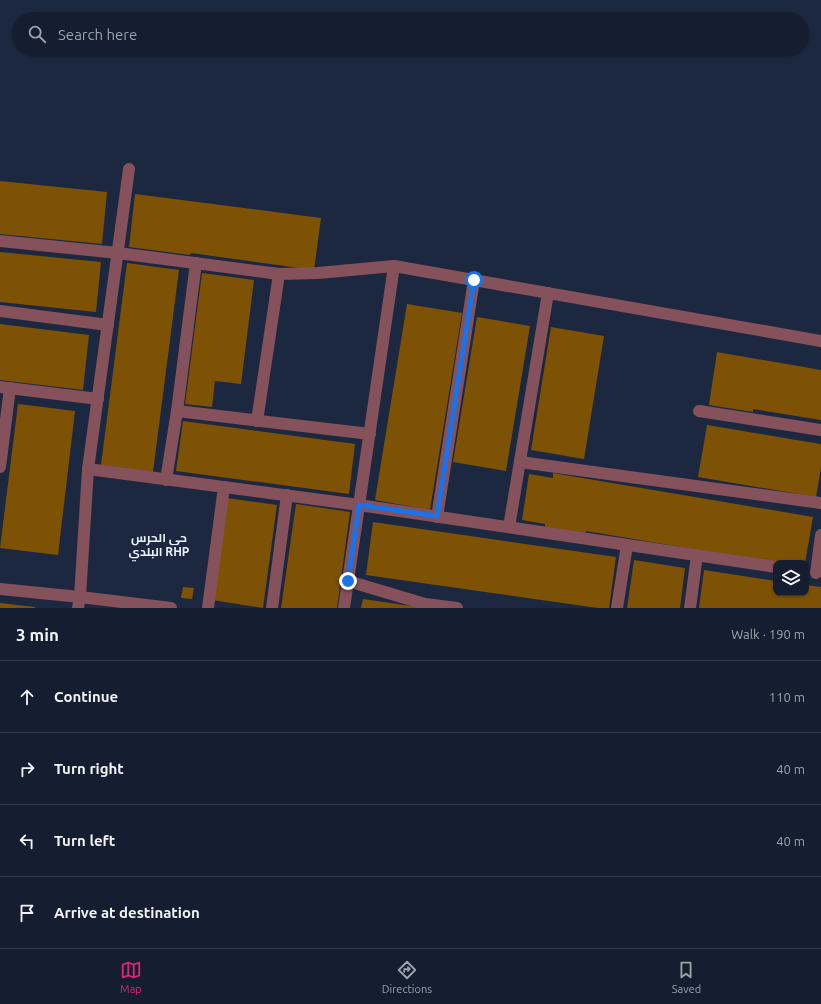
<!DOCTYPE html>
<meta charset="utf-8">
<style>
:root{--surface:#151e30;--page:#222b3c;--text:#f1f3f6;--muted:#9da2ab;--line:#343c4c;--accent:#db2777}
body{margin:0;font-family:Ubuntu,Cairo,sans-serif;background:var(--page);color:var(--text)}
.controls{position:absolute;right:12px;bottom:12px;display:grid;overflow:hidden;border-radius:8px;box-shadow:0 1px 3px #0004}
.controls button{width:36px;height:36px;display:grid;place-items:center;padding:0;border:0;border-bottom:1px solid var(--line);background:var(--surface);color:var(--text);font:20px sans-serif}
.stop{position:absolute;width:12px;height:12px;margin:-9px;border:3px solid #1a73e8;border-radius:50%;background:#fff}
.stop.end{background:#1a73e8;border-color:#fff;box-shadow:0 1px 4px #0008}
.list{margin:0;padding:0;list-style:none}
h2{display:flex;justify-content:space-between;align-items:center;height:52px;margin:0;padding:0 16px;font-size:17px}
h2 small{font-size:13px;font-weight:400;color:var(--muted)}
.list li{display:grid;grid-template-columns:26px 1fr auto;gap:12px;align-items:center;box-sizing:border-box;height:72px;padding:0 16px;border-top:1px solid var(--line)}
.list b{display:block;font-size:15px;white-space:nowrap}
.list em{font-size:13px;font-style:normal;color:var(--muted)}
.icon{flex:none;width:22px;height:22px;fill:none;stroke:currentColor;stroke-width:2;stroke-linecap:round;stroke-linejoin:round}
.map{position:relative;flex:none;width:821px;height:608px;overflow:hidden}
.search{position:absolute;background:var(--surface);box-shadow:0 1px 3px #0004;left:12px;right:12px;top:12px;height:44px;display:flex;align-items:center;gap:10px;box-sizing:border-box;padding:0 14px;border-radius:22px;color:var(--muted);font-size:15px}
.sheet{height:340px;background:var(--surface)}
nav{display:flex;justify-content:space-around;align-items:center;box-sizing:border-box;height:56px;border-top:1px solid var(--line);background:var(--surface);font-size:11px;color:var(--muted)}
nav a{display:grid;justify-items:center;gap:2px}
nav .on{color:var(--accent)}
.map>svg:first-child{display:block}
</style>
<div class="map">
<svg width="821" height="608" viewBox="0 0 821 608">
<rect width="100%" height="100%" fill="#1c2840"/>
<g fill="#7d5204">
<polygon points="0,181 107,192 102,244 0,234"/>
<polygon points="135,194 321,218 314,270 191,253 190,255 129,247"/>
<polygon points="0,252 101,262 96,312 0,302"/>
<polygon points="127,263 179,270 153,472 101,465"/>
<polygon points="202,273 254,280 241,384 215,381 212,407 185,404"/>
<polygon points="407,304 462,313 430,510 375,500"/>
<polygon points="477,317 530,326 506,471 453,462"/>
<polygon points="0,324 89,335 83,390 0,380"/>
<polygon points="551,327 604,336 584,459 531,450"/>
<polygon points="717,352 821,370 821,420 753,409 753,412 709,405"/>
<polygon points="18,404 75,411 58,555 0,548"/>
<polygon points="183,421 355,444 349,494 176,471"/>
<polygon points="707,425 821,444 821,467 816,497 698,477"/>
<polygon points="553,473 813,517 805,563 776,563 586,531 585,535 545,528 545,524 522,520 529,474 553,478"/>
<polygon points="226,498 277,505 263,608 212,600"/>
<polygon points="296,504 350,512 337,608 281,608"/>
<polygon points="373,522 616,557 609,608 598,608 366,575"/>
<polygon points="634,560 685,568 680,608 627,608"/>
<polygon points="704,570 776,581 776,593 806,593 806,585 821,587 821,608 699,608"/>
<polygon points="183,587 194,588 192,599 181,598"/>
<polygon points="363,599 418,607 418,608 361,608"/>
<polygon points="0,603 35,607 35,608 0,608"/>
</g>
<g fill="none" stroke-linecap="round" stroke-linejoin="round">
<g stroke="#85515b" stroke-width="12">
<polyline points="0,241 118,253 279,274 318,273 394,266 821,341"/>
<polyline points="0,311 108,325"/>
<polyline points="0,387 98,399"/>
<polyline points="177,411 370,434"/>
<polyline points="699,411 821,430"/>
<polyline points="257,421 279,274"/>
<polyline points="520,462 821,503"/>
<polyline points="0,467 10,388"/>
<polyline points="88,469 359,505 776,567"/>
<polyline points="166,480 177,411 196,263"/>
<polyline points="437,517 474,280"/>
<polyline points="509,527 548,293"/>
<polyline points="816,573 821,535"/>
<polyline points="348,581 425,604 457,608"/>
<polyline points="0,589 80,597 171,608"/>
<polyline points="78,608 80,597 88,469 129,169"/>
<polyline points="208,608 224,487"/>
<polyline points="272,608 287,495"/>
<polyline points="344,608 394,266"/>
<polyline points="617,608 627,545"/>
<polyline points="690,608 697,555"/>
</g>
</g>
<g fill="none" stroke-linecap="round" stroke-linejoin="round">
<polyline stroke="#1a73e8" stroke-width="5" points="348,581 359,505 437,516 474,280"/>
</g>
<g text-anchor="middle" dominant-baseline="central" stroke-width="4" stroke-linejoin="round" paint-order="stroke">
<g font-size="12" font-weight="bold" fill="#e9f0fd" stroke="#1c2840">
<text x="159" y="537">حي الحرس<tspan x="159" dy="14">البلدي RHP</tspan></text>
</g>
</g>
</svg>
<div class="controls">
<button><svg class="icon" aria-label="layers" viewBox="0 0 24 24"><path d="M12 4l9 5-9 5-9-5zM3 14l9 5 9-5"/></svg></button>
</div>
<div class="stop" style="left:474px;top:280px"></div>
<div class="stop end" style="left:348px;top:581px"></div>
<div class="search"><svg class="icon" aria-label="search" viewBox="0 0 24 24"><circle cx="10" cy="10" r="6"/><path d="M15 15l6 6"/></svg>Search here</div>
</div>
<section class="sheet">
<h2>3 min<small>Walk · 190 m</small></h2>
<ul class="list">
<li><svg class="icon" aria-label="ahead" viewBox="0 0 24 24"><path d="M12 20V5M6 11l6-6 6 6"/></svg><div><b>Continue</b></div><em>110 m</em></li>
<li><svg class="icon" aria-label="right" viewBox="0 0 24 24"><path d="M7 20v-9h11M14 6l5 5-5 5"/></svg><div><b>Turn right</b></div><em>40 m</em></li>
<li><svg class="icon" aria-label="left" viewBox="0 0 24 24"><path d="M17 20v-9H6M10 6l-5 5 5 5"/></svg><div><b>Turn left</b></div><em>40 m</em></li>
<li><svg class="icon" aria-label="arrive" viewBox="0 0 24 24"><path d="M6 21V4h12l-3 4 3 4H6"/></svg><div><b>Arrive at destination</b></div></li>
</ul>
</section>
<nav>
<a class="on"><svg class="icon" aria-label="map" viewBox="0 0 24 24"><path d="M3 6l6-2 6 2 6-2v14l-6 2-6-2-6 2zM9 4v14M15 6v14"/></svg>Map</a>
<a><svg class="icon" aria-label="directions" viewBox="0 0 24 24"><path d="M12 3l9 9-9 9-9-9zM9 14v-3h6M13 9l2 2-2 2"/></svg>Directions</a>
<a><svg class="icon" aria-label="saved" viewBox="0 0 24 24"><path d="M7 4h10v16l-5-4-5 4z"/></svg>Saved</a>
</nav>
